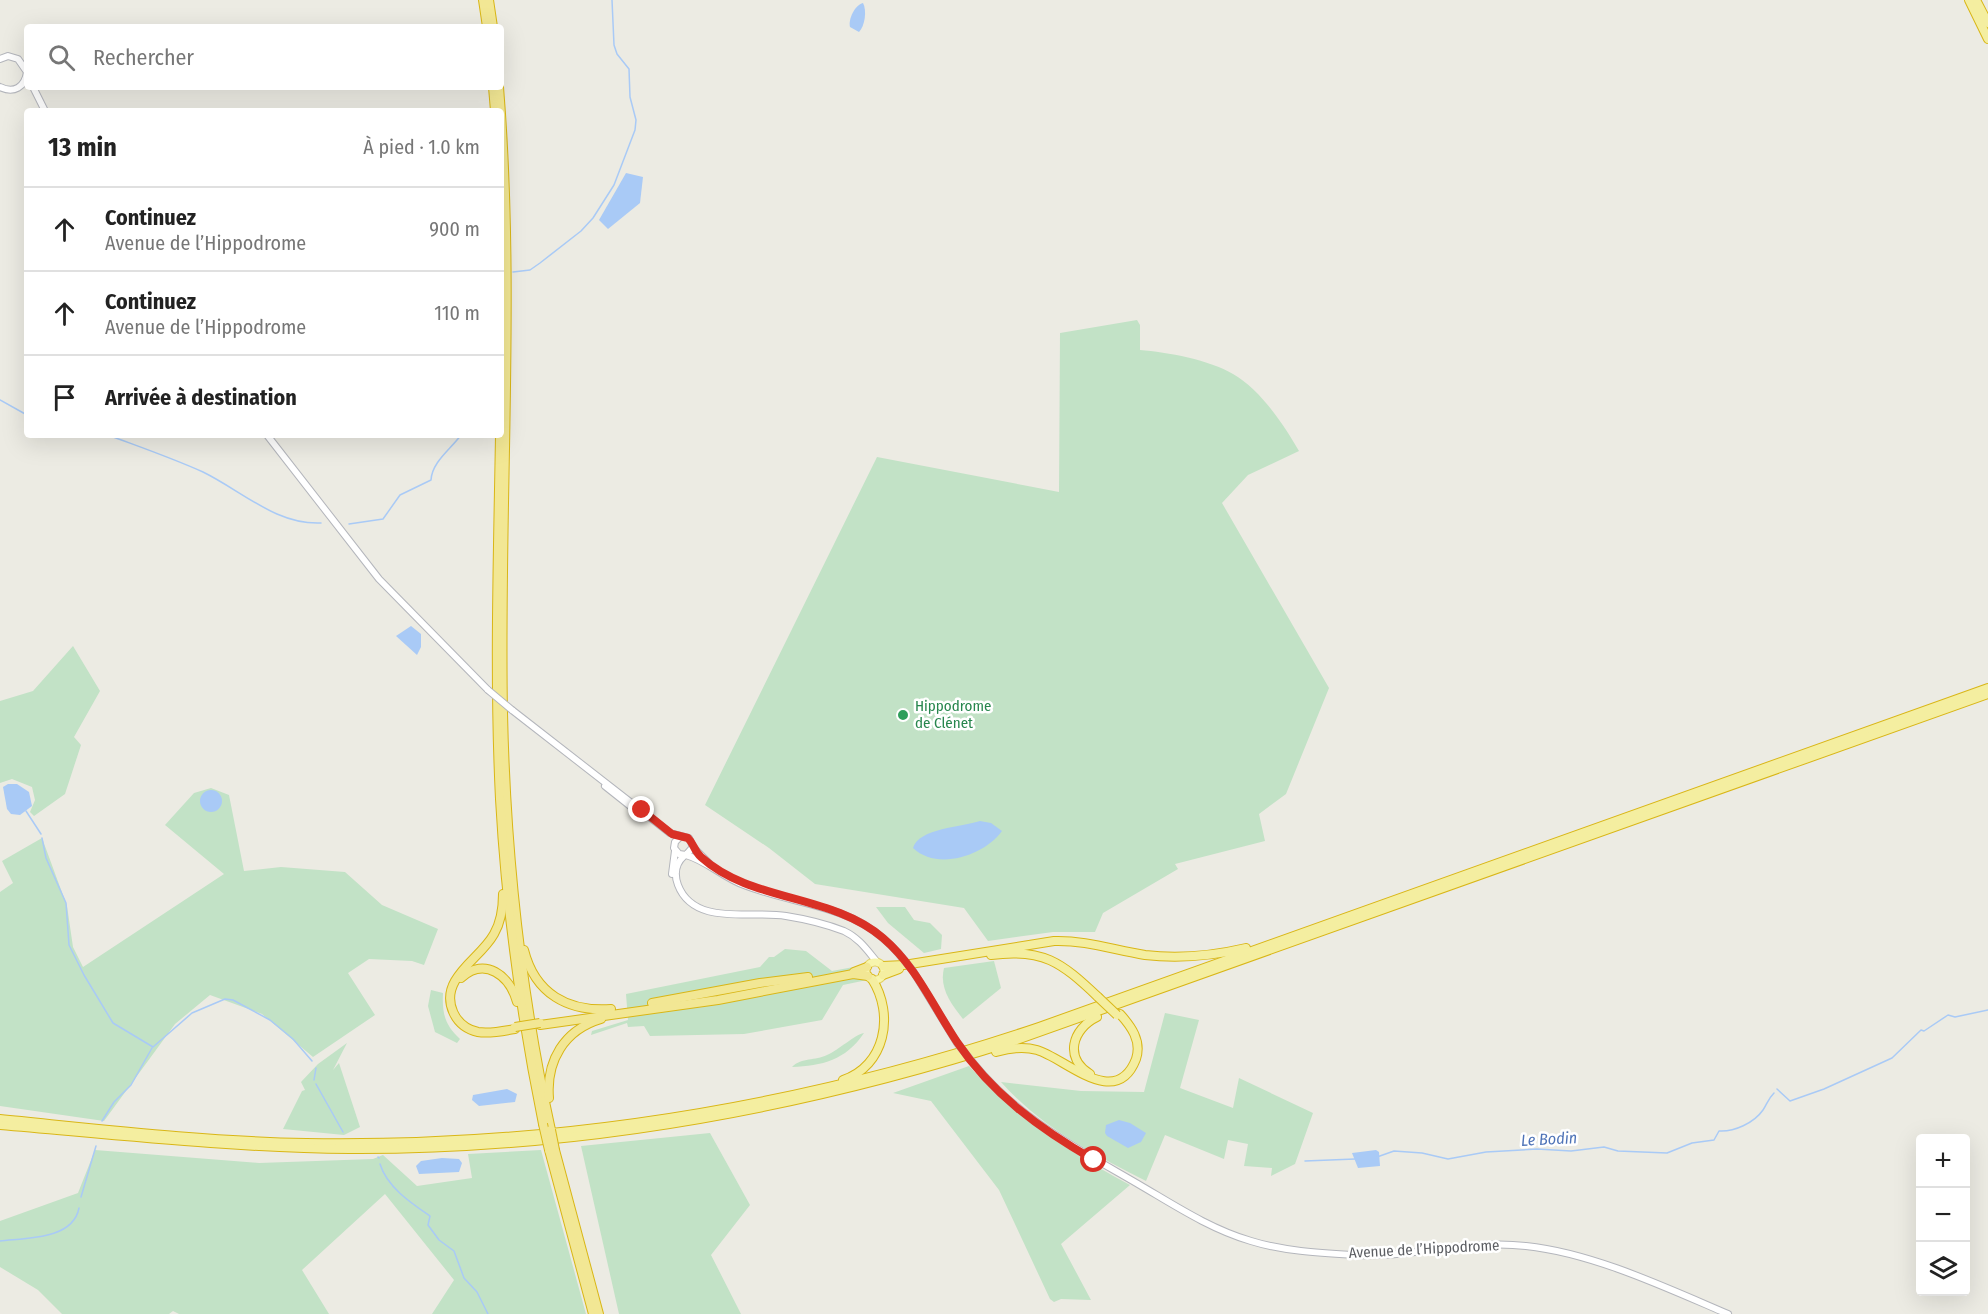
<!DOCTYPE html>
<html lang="fr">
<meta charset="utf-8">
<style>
:root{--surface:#fff;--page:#f2f2f2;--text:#222;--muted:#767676;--line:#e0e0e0}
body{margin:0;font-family:"Fira Sans Condensed",sans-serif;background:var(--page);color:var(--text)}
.controls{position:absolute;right:18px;bottom:18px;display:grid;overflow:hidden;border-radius:6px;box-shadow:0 6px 24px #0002}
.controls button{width:54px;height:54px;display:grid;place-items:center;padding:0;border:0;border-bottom:2px solid var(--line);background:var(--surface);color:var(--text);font:30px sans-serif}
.stop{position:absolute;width:18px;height:18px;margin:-14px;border:4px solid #d93025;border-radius:50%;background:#fff}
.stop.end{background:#d93025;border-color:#fff;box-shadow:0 2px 6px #0008}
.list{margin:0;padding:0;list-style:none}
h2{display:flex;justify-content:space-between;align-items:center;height:78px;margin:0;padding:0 24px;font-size:26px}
h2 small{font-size:20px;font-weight:400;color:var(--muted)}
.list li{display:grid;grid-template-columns:39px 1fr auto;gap:18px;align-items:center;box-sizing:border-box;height:84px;padding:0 24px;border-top:2px solid var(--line)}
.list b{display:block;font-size:22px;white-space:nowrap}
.list p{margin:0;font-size:20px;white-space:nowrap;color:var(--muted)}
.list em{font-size:20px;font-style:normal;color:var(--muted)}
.icon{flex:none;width:33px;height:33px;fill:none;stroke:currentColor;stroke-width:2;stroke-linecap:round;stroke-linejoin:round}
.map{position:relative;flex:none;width:1988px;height:1314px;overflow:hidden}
.search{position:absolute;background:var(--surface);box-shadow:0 6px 24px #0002;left:24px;top:24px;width:480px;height:66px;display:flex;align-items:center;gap:15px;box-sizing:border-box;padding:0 21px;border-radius:6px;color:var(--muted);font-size:22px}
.panel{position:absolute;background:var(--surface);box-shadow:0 6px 24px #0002;left:24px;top:108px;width:480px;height:330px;border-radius:6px}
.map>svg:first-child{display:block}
</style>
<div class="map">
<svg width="1988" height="1314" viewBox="0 0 1988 1314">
<rect width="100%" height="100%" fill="#ecebe3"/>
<g fill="#c2e2c6">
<path d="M1137 320 1140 325V350C1167 352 1210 360 1233 374 1260 389 1284 425 1299 451L1248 475 1222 503 1329 688 1286 794 1259 814 1265 841 1175 864 1178 869 1103 913 1095 932H1053L988 941 964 908 815 884 769 848 705 805 877 457 1059 492 1060 333Z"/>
<polygon points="73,646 100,691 74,737 81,745 65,794 34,816 30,812 35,800 32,787 12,779 0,783 0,701 33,691"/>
<polygon points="211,788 229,795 244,871 281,867 345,872 382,905 438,929 424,965 412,961 369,959 348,973 375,1015 313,1057 262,1014 210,995 175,1024 104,1121 0,1106 0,892 13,883 2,861 42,838 67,906 73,947 83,967 224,874 165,825 194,793"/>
<polygon points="876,907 905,907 914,920 930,923 942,935 941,949 924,953 888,923"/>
<polygon points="785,949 806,951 832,971 859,966 867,980 843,985 822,1020 744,1034 650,1036 644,1026 628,1027 627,1023 591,1035 592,1031 628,1020 626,994 760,967 769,957 774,957"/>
<path d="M994 961 1001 988 963 1019C951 1004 939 988 944 968Z"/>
<path d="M431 990 443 993C442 1014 445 1025 460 1039L457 1043 435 1032 428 1006Z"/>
<path d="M1165 1013 1199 1020 1180 1088 1233 1108 1239 1078 1313 1113 1295 1164 1271 1176 1272 1168 1244 1166 1248 1144 1228 1140 1224 1159 1165 1135 1146 1181C1093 1154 1041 1127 1001 1082L1081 1091 1144 1092Z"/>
<path d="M864 1033C846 1060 822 1066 792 1067 802 1057 815 1061 827 1055 839 1050 854 1035 864 1033Z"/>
<polygon points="347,1043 333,1070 339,1063 360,1127 344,1135 283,1129 302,1091 305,1090 301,1082 318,1064"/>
<path d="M969 1066C1017 1119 1068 1151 1130 1185L1061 1244 1091 1300 1061 1299 1054 1302 1050 1299 999 1190 931 1101 893 1093Z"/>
<polygon points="710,1133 750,1205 711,1255 741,1314 619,1314 581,1146"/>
<polygon points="95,1150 259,1163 373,1159 383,1155 417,1186 472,1178 468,1154 541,1150 586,1314 432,1314 454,1280 385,1194 302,1270 329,1314 179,1314 173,1311 169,1314 62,1314 38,1290 0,1267 0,1221 78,1193"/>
</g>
<g fill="#a9caf6">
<path d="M863 3C867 10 865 26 859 32L850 27C848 19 855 5 863 3Z"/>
<polygon points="626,173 643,177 640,203 608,229 599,220"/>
<polygon points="411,626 421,634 421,647 417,655 396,636"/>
<polygon points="8,784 17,784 29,792 32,806 20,815 11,814 7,809 3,787"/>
<circle cx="211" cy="801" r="11"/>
<path d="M980 821 991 823 1002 831C984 856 937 871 913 848 919 828 962 827 980 821Z"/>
<polygon points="507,1089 517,1094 515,1102 479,1106 472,1100 473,1095"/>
<polygon points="1119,1120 1130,1123 1146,1133 1141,1142 1128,1148 1107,1136 1105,1133 1106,1125"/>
<polygon points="1376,1150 1379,1152 1380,1166 1358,1168 1352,1153"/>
<polygon points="442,1158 459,1159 462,1163 459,1172 419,1174 416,1166 421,1161"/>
</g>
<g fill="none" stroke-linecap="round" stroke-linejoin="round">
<g stroke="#a9caf6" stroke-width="1.5">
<polyline points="513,272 530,270 540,263 581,231 593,218 614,185 635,130 636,120 630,97 629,69 617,54 614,45 612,0"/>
<polyline points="0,400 27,415"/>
<path d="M108 435C140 447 172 458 203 472 242 491 276 525 321 523"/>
<path d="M349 524 383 519 400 495 431 480C432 462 450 450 461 435"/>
<polyline points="26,811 41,834"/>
<polyline points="42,838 46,858 66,903 69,945 84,975 113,1023 153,1047 192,1013 225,999 233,1000 270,1020 293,1039 312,1061"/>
<polyline points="314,1080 316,1068"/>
<polyline points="316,1084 343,1132"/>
<polyline points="1777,1089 1790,1101 1824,1089 1892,1058 1921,1030 1924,1031 1948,1015 1955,1017 1988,1010"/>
<polyline points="102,1121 114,1102 131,1085 152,1048"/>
<polyline points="378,1157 379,1158"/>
<path d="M1377 1157 1394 1151 1422 1153 1448 1159 1486 1152 1537 1149 1571 1151 1604 1147 1618 1151 1667 1153 1692 1143 1714 1140 1719 1131C1734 1132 1754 1123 1763 1110 1767 1104 1768 1099 1774 1093"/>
<polyline points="1305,1161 1355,1159"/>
<path d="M380 1164C387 1187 411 1203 430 1216L428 1225 439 1240 454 1251 464 1278 477 1292 488 1314"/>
<polyline points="81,1197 96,1146"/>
<path d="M0 1241C25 1238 73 1240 79 1208"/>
</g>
<defs>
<g id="secondary">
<path d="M0 59 8 56 18 59 27 72C25 87 14 94 0 87"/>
<polyline points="33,87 45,111"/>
<polyline points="267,435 379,579 488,690"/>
<polyline points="512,710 670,833 689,838 693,847 686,855 679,854 674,848 675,842 680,837"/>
<polyline points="605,786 639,813"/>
<polyline points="693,847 709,863"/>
<path d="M686 855C707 861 724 878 744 885 806 909 858 902 904 960"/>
<path d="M684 856C675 864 674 874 678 885 694 927 752 910 786 916 805 919 826 924 844 931 859 938 867 950 877 962"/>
<polyline points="672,874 675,851"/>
<polyline points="913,971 957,1043"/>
<path d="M974 1064C1019 1119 1078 1149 1138 1184 1174 1205 1210 1229 1251 1241 1283 1251 1320 1253 1354 1255 1412 1258 1469 1239 1526 1246 1593 1253 1667 1288 1728 1314"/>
</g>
<circle id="primary" cx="875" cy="971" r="9"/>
<g id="trunk">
<polyline points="1969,0 1988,39"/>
<polyline points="1976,0 1988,23"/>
<path d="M991 955C1043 948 1061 962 1098 997"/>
<path d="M883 966 904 965 1054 941C1085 940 1114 950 1145 955 1179 959 1212 956 1246 948"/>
<polyline points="883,975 899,969"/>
<path d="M996 1052C1010 1048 1023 1046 1037 1050 1065 1058 1116 1111 1136 1059 1142 1041 1131 1026 1120 1014"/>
<path d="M1090 1074C1064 1058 1072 1029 1097 1017"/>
<path d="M843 1080C885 1066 895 1015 872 979"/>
<path d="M0 1119C102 1129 204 1141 306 1143 556 1147 802 1107 1039 1027L1988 688"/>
<path d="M0 1125C117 1135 233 1148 350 1149 576 1150 799 1110 1014 1041L1988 694"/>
</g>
<g id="motorway">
<polyline points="483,0 487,27"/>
<polyline points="489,0 493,27"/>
<polyline points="493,87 495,111"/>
<path d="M499 87C516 295 499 504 503 713 506 853 521 993 551 1130"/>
<polyline points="501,230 501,388"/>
<path d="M500 435C498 556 494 678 500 799 506 908 521 1016 543 1124"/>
<path d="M503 894C503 908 501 922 494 934 484 952 465 963 455 981 443 1002 455 1027 478 1032 490 1034 503 1031 515 1029"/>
<path d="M524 950C535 994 568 1012 611 1009"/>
<polyline points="854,972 867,967"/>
<path d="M461 978C485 956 510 976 517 1002"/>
<polyline points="652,1003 760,983 808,977"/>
<polyline points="540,1025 718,1000 853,974 868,976"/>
<path d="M549 1098C546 1061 564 1030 601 1019"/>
<polyline points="549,1150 593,1314"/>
<polyline points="555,1150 599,1314"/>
</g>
</defs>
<use href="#secondary" stroke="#b4b6bc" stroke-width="8"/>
<use href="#primary" stroke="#e3d165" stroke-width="9"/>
<use href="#trunk" stroke="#d9b616" stroke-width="10"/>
<use href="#motorway" stroke="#d9b616" stroke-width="10"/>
<use href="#secondary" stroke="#fff" stroke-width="6"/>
<use href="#primary" stroke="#f7f5ad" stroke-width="7"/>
<use href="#trunk" stroke="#f4eea0" stroke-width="8"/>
<use href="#motorway" stroke="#f2e794" stroke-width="8"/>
<defs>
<g id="secondary-bridge">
<polyline points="488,690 512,710"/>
<polyline points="904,960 913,971"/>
<polyline points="957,1043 974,1064"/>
</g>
<polyline id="trunk-bridge" points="1098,997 1117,1015"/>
<g id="motorway-bridge">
<polyline points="515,1027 540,1023"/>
<polyline points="543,1124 549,1150"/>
<polyline points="551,1130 555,1150"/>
</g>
</defs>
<use href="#secondary-bridge" stroke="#b4b6bc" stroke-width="8" stroke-linecap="butt"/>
<use href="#trunk-bridge" stroke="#d9b616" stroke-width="10" stroke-linecap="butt"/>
<use href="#motorway-bridge" stroke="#d9b616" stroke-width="10" stroke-linecap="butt"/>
<use href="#secondary-bridge" stroke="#fff" stroke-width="6"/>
<use href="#trunk-bridge" stroke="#f4eea0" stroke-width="8"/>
<use href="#motorway-bridge" stroke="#f2e794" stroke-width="8"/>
</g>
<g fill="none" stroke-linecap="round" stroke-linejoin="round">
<path stroke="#d93025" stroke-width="8" d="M642 810 672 834 688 838C694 844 694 851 701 857 752 903 830 893 883 938 916 966 933 1006 957 1042 992 1094 1040 1129 1094 1160"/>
</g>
<circle fill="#2e9e5b" stroke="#fff" stroke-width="2" cx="903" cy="715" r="6"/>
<g text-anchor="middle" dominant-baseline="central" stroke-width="5" stroke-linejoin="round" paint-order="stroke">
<g font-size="15" fill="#27864d" stroke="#fff" text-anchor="start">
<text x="915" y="706">Hippodrome<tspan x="915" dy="17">de Clénet</tspan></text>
</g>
<g font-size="15" fill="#5b5d62" stroke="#fff">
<text transform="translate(1424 1249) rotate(-3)">Avenue de l’Hippodrome</text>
</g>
<g font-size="16" font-style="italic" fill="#4e73b7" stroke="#fff">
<text transform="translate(1549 1139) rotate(-3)">Le Bodin</text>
</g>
</g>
</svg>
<div class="controls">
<button>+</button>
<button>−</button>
<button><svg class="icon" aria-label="layers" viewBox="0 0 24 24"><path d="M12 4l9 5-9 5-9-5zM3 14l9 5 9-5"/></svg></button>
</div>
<div class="stop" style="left:1094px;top:1160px"></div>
<div class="stop end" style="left:642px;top:810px"></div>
<div class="search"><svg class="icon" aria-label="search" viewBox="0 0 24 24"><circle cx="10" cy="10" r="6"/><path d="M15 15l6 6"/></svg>Rechercher</div>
<section class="panel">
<h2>13 min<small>À pied · 1.0 km</small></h2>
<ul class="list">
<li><svg class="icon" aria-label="ahead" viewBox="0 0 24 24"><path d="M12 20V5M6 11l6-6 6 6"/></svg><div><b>Continuez</b><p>Avenue de l’Hippodrome</p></div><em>900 m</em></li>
<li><svg class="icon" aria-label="ahead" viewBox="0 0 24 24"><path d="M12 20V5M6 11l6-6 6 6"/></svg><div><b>Continuez</b><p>Avenue de l’Hippodrome</p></div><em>110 m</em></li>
<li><svg class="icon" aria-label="arrive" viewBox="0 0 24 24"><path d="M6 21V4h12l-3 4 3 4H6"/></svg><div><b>Arrivée à destination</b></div></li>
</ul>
</section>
</div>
